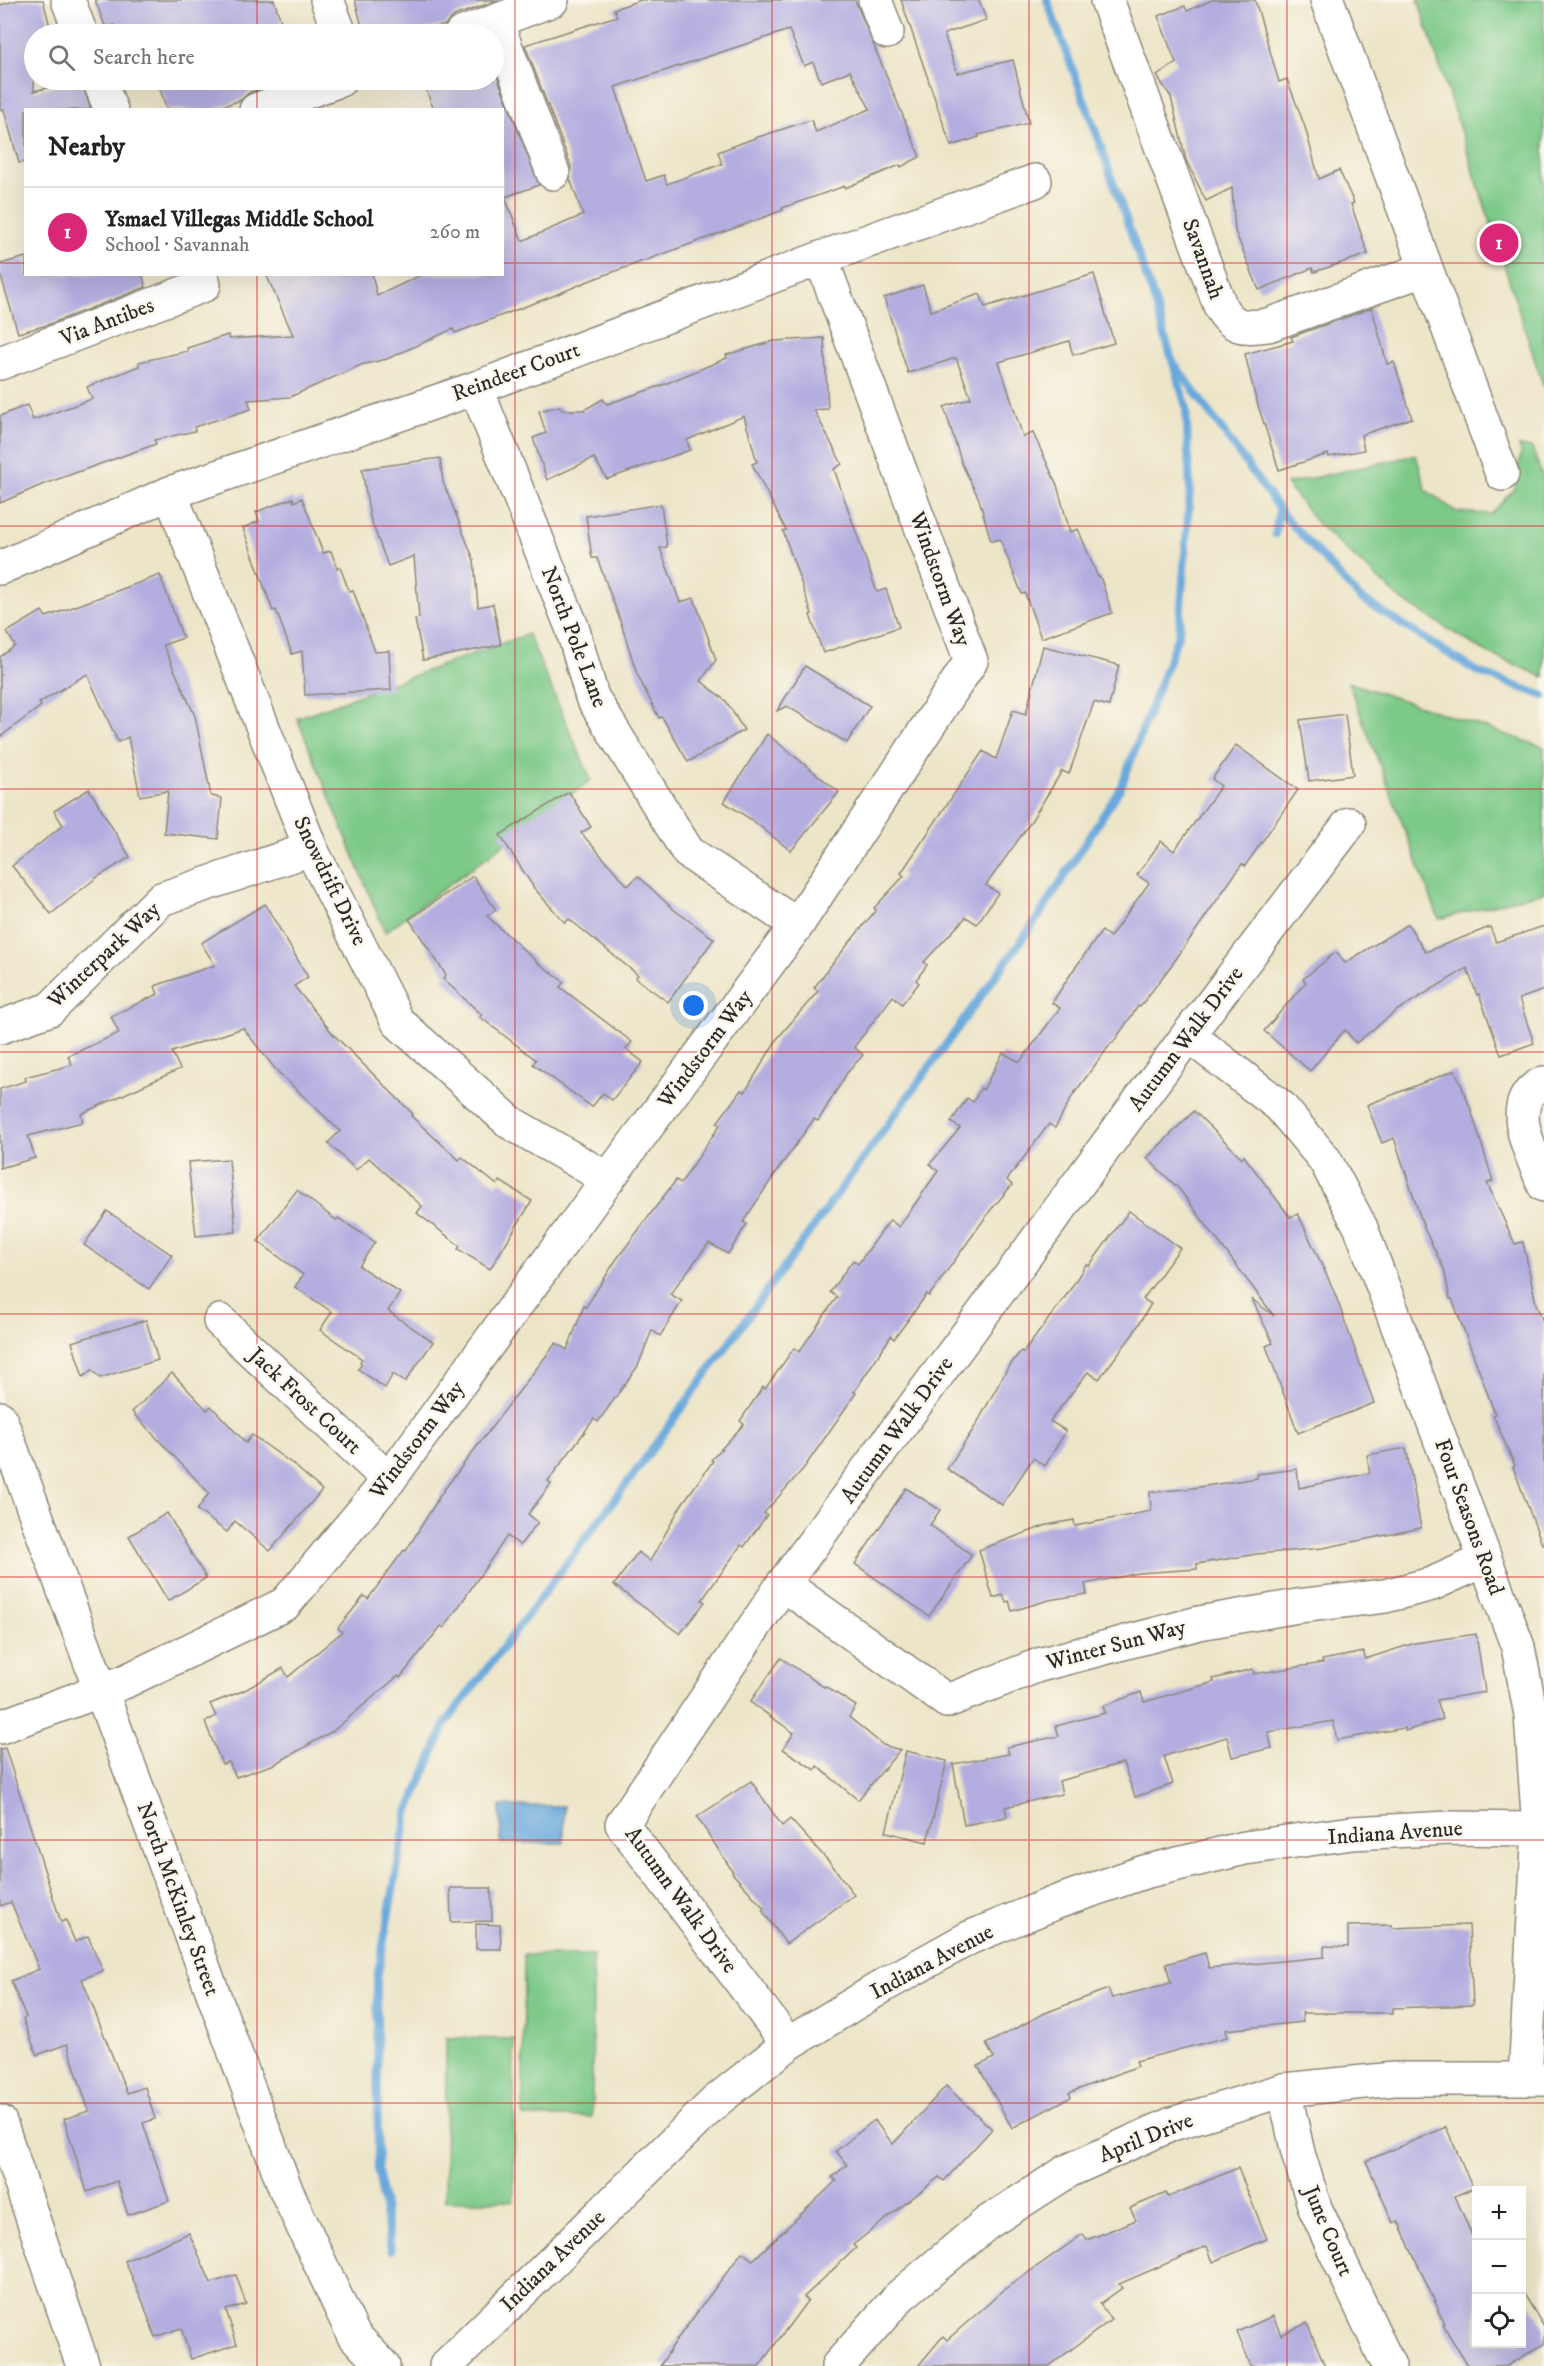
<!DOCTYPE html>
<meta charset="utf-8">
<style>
:root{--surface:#fff;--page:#f2f2f2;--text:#222;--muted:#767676;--line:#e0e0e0;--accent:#db2777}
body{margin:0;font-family:"IM FELL DW Pica",serif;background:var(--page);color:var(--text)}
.controls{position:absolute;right:18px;bottom:18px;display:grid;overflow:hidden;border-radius:0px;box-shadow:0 6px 24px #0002}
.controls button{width:54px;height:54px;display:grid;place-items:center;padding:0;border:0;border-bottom:2px solid var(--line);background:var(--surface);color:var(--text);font:30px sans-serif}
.you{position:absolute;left:694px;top:1006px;width:21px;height:21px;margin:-15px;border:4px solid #fff;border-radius:50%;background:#1a73e8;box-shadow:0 0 0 9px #1a73e833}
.badge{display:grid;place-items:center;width:39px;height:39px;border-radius:50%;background:var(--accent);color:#fff;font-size:20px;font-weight:700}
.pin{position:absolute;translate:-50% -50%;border:3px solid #fff;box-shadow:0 2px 6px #0006}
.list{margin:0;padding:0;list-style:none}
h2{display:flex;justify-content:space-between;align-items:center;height:78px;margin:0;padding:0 24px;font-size:26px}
h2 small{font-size:20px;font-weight:400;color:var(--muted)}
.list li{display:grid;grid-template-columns:39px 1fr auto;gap:18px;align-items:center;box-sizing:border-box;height:90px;padding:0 24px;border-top:2px solid var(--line)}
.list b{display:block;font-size:22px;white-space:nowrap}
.list p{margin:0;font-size:20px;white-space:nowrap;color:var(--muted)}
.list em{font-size:20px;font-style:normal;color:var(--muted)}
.icon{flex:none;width:33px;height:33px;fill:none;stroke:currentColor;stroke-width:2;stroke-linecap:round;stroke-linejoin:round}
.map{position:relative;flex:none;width:1544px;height:2366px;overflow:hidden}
.search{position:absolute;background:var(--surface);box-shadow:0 6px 24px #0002;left:24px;top:24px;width:480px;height:66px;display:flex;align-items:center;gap:15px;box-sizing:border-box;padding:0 21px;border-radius:33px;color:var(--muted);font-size:22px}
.panel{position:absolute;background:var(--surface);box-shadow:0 6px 24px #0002;left:24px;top:108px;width:480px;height:168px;border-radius:0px}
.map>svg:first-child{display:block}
</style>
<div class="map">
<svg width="1544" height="2366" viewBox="0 0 1544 2366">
<rect width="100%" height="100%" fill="#fbf7ec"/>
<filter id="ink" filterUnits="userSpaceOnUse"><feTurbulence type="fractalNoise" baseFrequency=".0167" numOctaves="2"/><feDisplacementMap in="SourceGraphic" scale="12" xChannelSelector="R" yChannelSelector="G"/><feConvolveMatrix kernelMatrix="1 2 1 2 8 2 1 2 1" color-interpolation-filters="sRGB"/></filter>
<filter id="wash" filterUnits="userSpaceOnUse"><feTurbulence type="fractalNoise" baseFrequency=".008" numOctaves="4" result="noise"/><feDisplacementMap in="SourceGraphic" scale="24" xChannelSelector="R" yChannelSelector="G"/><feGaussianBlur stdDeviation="1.35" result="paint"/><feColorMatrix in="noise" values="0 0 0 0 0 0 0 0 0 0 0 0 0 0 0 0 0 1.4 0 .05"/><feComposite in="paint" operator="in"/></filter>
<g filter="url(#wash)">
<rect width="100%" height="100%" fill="#ede5c8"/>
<g fill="#7cc988" stroke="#547a5a" stroke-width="1.5">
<polygon points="1418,0 1544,0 1544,388"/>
<polygon points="1519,446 1532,448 1544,481 1544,677 1485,652 1400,599 1319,525 1286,484 1416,455 1426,490 1457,512 1491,514 1515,488 1521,453"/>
<polygon points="528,634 591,780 385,932 297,718"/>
<polygon points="1348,682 1544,747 1544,892 1439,919"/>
<polygon points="524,1955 593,1955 592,2117 523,2117"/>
<polygon points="446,2038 514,2039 514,2201 445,2201"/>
</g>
<polygon fill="#68a8db" stroke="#4a6a83" stroke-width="1.5" points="500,1806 564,1806 564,1843 501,1843"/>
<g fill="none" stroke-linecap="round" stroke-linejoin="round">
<g stroke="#68a8db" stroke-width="8">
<polyline points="1176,366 1284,516 1360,598 1478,672 1544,696"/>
<polyline points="1275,534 1279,510"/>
<polyline points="391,2250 378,2170 377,1978 407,1815 446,1723 631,1478 1037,919 1121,787 1179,633 1190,490 1186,407 1154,299 1090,116 1047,0"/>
</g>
</g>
<g id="blocks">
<g fill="#b4aee0" fill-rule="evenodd">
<polygon points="18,0 43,0 52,34 34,34 34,91 81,80 91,110 26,110 26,162 19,163 4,110 0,110 0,5"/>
<polygon points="95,0 274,0 285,34 116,34 114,25 106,28"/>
<polygon points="355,0 498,0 454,16 445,25 407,34 364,34"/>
<path d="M641 0H855L920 157 901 167 900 165 845 188V186L782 208 783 210 746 224 591 280 553 296 455 333 453 329 387 359 361 365 290 397 248 400 251 409 194 427 195 431 154 440 156 444 44 484 0 503V416L27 405 33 420 92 399 87 387 139 366V362L188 351 187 348 228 335 229 339 293 335 266 274H372L377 296 423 274H502V110H434L425 87 446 80H494V68L539 185 505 197 522 241 583 215 570 179 571 166 525 45 617 16 614 9ZM789 30 804 66 813 62 821 82 850 71 870 109 816 132 811 120 755 138 718 152 722 164 667 184 664 175 646 181 615 87Z"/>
<polygon points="901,0 979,0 986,20 944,34 957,73 1013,60 1029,123 978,135 979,137 951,146"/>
<polygon points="1212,0 1255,0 1279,82 1287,79 1305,127 1319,179 1339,170 1354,203 1351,204 1368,254 1314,272 1312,268 1259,290 1235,231 1232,188 1206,201 1186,160 1171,97 1157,76 1176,63 1158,16 1185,6 1187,11"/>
<polygon points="157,80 286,80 250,92 241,100 211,110 167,110"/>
<polygon points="26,257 26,274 142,274 146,287 47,325 18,333 0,273 0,264"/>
<polygon points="1094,274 1114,343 1073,355 1069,341 999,362 1023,437 1033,433 1057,485 1070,532 1078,529 1098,577 1100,576 1112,613 1041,638 1025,593 1022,594 1000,539 991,541 979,499 962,464 944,407 971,398 956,358 908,373 884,298 923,285 931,311 980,294 985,307"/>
<polygon points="1372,308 1387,364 1394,362 1412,418 1361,435 1364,450 1329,457 1328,454 1279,470 1255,396 1245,354 1293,341 1291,337"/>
<polygon points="824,338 828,409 814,410 842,464 834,469 877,592 886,589 899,627 823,653 810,615 812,614 783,531 786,530 752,464 757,462 744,416 687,440 690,450 607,479 594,458 547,480 533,438 546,433 539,411 560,406 562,410 584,410 603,399 607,404 660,386 727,358 726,355 774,341"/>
<polygon points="440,458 443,482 474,560 478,607 493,604 501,645 423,660 415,619 419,618 414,556 388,566 370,517 362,469"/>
<polygon points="293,498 294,502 302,498 323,553 331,551 337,568 340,567 349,591 353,590 375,652 389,651 391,690 305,695 302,651 292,654 276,610 273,611 243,528 259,521 256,512"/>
<polygon points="661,504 667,547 660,548 680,602 694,598 716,660 701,681 726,701 744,730 688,762 662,717 659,718 637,674 620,620 597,558 592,558 586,516"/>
<polygon points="160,575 183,638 163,645 195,716 211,796 222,798 218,839 164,833 168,791 140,796 128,737 118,742 87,674 39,703 41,706 0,737 0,657 15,646 7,632 42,611 46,617"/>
<polygon points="1043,646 1119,665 1109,706 1094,702 1069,774 1062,771 1028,826 986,885 998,893 977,924 966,917 924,962 927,965 916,980 919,983 902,1004 893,996 854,1047 863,1055 847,1073 818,1121 814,1119 775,1174 743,1222 747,1224 728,1254 709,1243 670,1294 682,1301 660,1336 652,1330 638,1366 598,1422 594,1419 548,1481 551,1484 528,1514 538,1522 520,1545 507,1536 444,1628 441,1626 400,1678 398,1676 333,1731 275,1764 236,1777 229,1762 222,1764 205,1722 216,1716 210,1704 245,1690 283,1668 288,1677 342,1632 338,1628 364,1596 368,1599 404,1550 406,1551 443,1491 556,1343 567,1350 584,1306 586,1307 616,1260 676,1180 681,1183 720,1125 717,1123 741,1090 745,1092 777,1039 818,991 814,988 828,969 876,910 874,908 904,876 901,873 983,751 996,759 1013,710 1026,714"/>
<polygon points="805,666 870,706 847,743 787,706 777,711"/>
<polygon points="1345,714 1353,775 1309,781 1300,720"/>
<polygon points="767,734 839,792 791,851 752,820 724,802"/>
<polygon points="1236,745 1298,790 1245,866 1242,864 1176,959 1140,1007 1138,1006 1113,1043 1112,1042 1073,1095 1055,1128 1049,1124 1007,1180 1012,1185 990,1211 929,1296 927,1294 894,1339 891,1336 854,1392 856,1393 804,1468 764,1513 767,1515 744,1547 741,1545 702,1600 705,1602 680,1634 614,1585 638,1552 650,1561 682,1504 713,1461 711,1460 744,1424 740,1421 763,1387 765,1389 794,1348 799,1352 837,1297 830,1292 853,1260 858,1264 890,1220 899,1227 938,1171 930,1164 960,1128 951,1122 967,1098 973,1102 981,1088 983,1090 1003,1053 1020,1062 1060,1008 1052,1003 1072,972 1102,931 1110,937 1149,883 1137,875 1161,841 1174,851 1221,786 1212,779"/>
<polygon points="89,789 130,857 96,878 51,914 12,866 63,825 54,811"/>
<polygon points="569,792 591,827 581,833 628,886 638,876 673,909 714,939 668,1002 635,978 638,975 569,919 565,923 534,888 500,835"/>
<polygon points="473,876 496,910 487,916 538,963 564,982 560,987 632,1042 626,1049 643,1062 612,1100 603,1093 592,1107 533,1064 536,1060 480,1017 482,1015 443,979 446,975 409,919"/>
<polygon points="265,904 308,977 294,986 333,1034 413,1114 411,1116 459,1160 462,1157 497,1185 500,1181 532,1201 490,1269 458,1249 460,1246 417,1213 422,1206 369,1158 356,1170 328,1143 340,1131 276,1070 243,1028 172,1052 180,1069 81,1114 83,1122 28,1136 35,1158 0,1168 0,1089 26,1081 25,1077 72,1065 68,1056 119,1033 111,1016 158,994 155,986 215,965 201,943"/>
<polygon points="1408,924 1425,952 1490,927 1496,942 1544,926 1544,990 1519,999 1534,1043 1501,1055 1479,994 1477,995 1467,968 1396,1011 1356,1043 1345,1030 1310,1071 1264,1031 1306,982 1303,979 1336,952 1345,963"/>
<polygon points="1455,1070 1470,1107 1493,1181 1487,1183 1515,1244 1523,1242 1536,1304 1544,1324 1544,1543 1542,1544 1513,1467 1515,1466 1493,1415 1495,1414 1473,1354 1452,1299 1450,1299 1444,1269 1424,1228 1394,1138 1382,1143 1367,1105"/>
<polygon points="1194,1111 1242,1158 1244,1156 1290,1217 1298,1214 1334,1291 1374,1403 1298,1433 1266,1346 1273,1343 1252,1299 1274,1316 1180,1190 1147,1158"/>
<polygon points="229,1159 236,1232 196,1236 188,1162"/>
<polygon points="297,1190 336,1220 338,1218 375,1242 359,1266 400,1293 388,1311 433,1342 405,1382 393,1374 385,1388 358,1369 362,1364 360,1362 362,1359 320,1330 332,1312 295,1287 303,1275 258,1241"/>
<polygon points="107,1211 172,1255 149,1289 84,1245"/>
<polygon points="1129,1211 1180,1248 1143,1299 1151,1304 1133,1334 1099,1379 1088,1372 1050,1421 1066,1431 1045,1466 1033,1458 1002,1505 947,1469 976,1425 1007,1369 1021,1351 1023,1353 1068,1293 1086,1264 1089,1266"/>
<polygon points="146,1320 158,1360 100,1378 92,1370 83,1377 72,1342"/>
<polygon points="172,1373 207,1410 211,1406 246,1443 252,1435 294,1465 322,1490 270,1551 235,1521 227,1532 197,1510 209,1493 132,1412"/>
<polygon points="1406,1448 1421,1528 1323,1548 1257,1554 1197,1564 1197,1569 1139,1573 1085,1584 1087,1594 1049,1600 1012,1611 1009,1601 1006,1602 1003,1595 993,1598 979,1550 1047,1525 1074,1520 1075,1526 1151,1511 1150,1492 1186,1489 1257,1478 1257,1474 1297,1469 1299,1488 1370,1473 1367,1455"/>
<polygon points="906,1488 940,1510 930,1525 972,1555 929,1616 855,1564"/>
<polygon points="167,1513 206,1578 168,1601 129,1536"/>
<polygon points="1476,1634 1485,1692 1437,1700 1443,1719 1405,1731 1404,1728 1337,1740 1333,1721 1268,1732 1272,1748 1232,1757 1227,1737 1164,1756 1173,1784 1135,1797 1123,1763 1059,1781 1062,1794 1005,1807 1007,1817 964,1825 953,1764 1009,1754 1007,1747 1059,1736 1056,1726 1105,1713 1103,1706 1141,1692 1144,1702 1214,1682 1213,1679 1253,1669 1254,1674 1323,1663 1322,1660 1364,1652 1365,1659 1415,1643"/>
<polygon points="781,1658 824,1687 825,1686 856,1706 849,1717 883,1745 900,1750 858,1800 817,1766 815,1770 783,1749 794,1733 750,1702"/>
<polygon points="5,1748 61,1922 66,1920 75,1942 88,1936 103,1971 82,1979 127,2093 145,2087 155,2119 143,2123 169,2201 128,2215 117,2181 87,2192 64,2119 89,2111 67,2044 37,2055 23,2019 26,2017 11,1981 39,1969 11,1902 0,1906 0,1749"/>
<polygon points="906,1751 947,1761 927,1842 886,1832"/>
<polygon points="751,1781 782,1826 790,1819 833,1866 854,1895 786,1944 762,1910 764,1908 732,1873 733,1872 697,1817"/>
<polygon points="450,1888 491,1888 492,1921 451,1922"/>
<polygon points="476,1924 500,1925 501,1949 476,1949"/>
<polygon points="1392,1925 1392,1928 1469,1925 1473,2005 1393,2008 1393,2013 1302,2013 1303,2022 1225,2030 1227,2037 1136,2061 1138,2066 1069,2093 1071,2097 1012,2128 978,2066 994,2058 986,2044 1045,2013 1108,1989 1112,1998 1171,1983 1166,1964 1205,1953 1209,1968 1324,1957 1324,1946 1348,1947 1348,1926"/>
<polygon points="946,2086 992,2129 944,2181 939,2177 853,2245 856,2248 804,2297 808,2300 759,2366 660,2366 675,2342 742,2252 753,2260 836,2181 832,2177 847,2165 836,2151 874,2120 893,2144"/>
<polygon points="1446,2127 1473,2188 1455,2196 1476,2245 1476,2343 1521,2343 1521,2289 1544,2327 1544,2344 1507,2366 1468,2366 1443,2325 1445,2324 1398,2221 1393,2223 1366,2161"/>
<polygon points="1238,2168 1267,2239 1213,2262 1207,2246 1119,2284 1122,2288 1100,2304 1111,2320 1049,2366 918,2366 943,2336 947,2340 1005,2289 1083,2234 1087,2240 1136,2220 1130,2208 1166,2193 1168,2197"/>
<polygon points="189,2233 211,2283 236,2275 246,2304 226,2310 237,2344 191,2359 181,2328 155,2337 143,2302 125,2261"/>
<polygon points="1273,2316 1281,2335 1307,2323 1325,2366 1251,2366 1237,2332"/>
</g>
</g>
</g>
<g filter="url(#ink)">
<use href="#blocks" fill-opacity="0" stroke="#8c887a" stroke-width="1.5"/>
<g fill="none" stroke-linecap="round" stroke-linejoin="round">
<defs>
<g id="minor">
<polyline points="68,0 81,34"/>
<polyline points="327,0 340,34"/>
<polyline points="875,0 887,32"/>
<path d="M1107 0 1221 308C1233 329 1246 328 1268 325L1426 269"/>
<polyline points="1327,0 1502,474"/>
<polyline points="496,21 553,173"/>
<polyline points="461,34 552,0"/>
<polyline points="99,80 111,110"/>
<polyline points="256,110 340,80"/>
<polyline points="0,363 204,285 201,274"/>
<polyline points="476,388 572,627 592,697 688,852 797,925"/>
<polyline points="170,493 311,849 398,1022 511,1123 608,1179"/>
<polyline points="0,568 170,493 476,388 821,258 1035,181"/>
<polyline points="0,1027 50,1009 161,899 311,849"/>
<polyline points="1188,1035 1280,1106 1325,1160 1361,1228 1518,1647 1531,1715 1539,1829 1525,2078"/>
<path d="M1544 1083C1501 1101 1533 1155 1544 1185"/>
<polyline points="220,1321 389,1480"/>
<polyline points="0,1418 286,2190 353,2334 383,2366"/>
<polyline points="783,1584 947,1701 1039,1665 1199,1623 1298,1606 1385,1596 1432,1584 1485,1560"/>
<polyline points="0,1727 124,1682 285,1604 389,1480 608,1179 797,925 971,661 821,258"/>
<polyline points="788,2044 622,1824 783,1584 1188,1035 1349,824"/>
<polyline points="1284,2090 1298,2153 1315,2208 1389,2366"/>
<polyline points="0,2122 83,2366"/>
<polyline points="446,2366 715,2102 788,2044 888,1983 969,1938 1057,1902 1144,1872 1245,1848 1352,1833 1449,1828 1544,1829"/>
<polyline points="838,2366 900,2296 987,2223 1068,2171 1172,2124 1284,2090 1394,2079 1544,2079"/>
</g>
</defs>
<use href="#minor" stroke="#8c887a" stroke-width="36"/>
<use href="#minor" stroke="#fff" stroke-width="33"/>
</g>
</g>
<path fill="none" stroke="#d62828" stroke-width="1.5" stroke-opacity="0.55" d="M257 0V34M515 0V2366M772 0V2366M1029 0V2366M1287 0V2366M257 80V110M0 263H26M502 263H1544M257 274V2366M0 526H1544M0 789H1544M0 1052H1544M0 1314H1544M0 1577H1544M0 1840H1544M0 2103H1544"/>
<g text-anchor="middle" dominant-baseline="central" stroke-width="5" stroke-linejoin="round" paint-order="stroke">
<g font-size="22" fill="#2b2b2b" stroke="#fbf7ec">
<text transform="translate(1203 259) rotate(70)">Savannah</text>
<text transform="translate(107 322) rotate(-21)">Via Antibes</text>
<text transform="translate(516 372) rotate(-20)">Reindeer Court</text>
<text transform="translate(940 579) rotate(70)">Windstorm Way</text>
<text transform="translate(574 637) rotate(69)">North Pole Lane</text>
<text transform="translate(330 881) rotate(64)">Snowdrift Drive</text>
<text transform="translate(104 955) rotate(-43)">Winterpark Way</text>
<text transform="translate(1186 1039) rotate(-53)">Autumn Walk Drive</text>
<text transform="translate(705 1049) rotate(-53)">Windstorm Way</text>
<text transform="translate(305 1401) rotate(43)">Jack Frost Court</text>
<text transform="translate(897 1430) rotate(-54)">Autumn Walk Drive</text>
<text transform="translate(417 1440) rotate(-53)">Windstorm Way</text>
<text transform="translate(1469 1517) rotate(70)">Four Seasons Road</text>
<text transform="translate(1116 1645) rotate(-15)">Winter Sun Way</text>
<text transform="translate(1395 1833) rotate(-4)">Indiana Avenue</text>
<text transform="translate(178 1899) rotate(70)">North McKinley Street</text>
<text transform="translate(681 1900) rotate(54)">Autumn Walk Drive</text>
<text transform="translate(932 1962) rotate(-28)">Indiana Avenue</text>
<text transform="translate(1146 2138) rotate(-22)">April Drive</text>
<text transform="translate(1328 2231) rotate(67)">June Court</text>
<text transform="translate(553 2261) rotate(-44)">Indiana Avenue</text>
</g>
</g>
</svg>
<div class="controls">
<button>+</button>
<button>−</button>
<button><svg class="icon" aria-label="locate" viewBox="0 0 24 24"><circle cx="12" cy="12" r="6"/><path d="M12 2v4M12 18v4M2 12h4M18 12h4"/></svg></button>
</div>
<div class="you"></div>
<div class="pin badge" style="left:1499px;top:243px">1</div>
<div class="search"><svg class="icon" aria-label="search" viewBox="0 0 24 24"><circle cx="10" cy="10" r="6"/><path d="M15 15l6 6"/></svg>Search here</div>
<section class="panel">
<h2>Nearby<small></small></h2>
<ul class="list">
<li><span class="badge">1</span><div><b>Ysmael Villegas Middle School</b><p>School · Savannah</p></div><em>260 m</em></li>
</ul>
</section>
</div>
